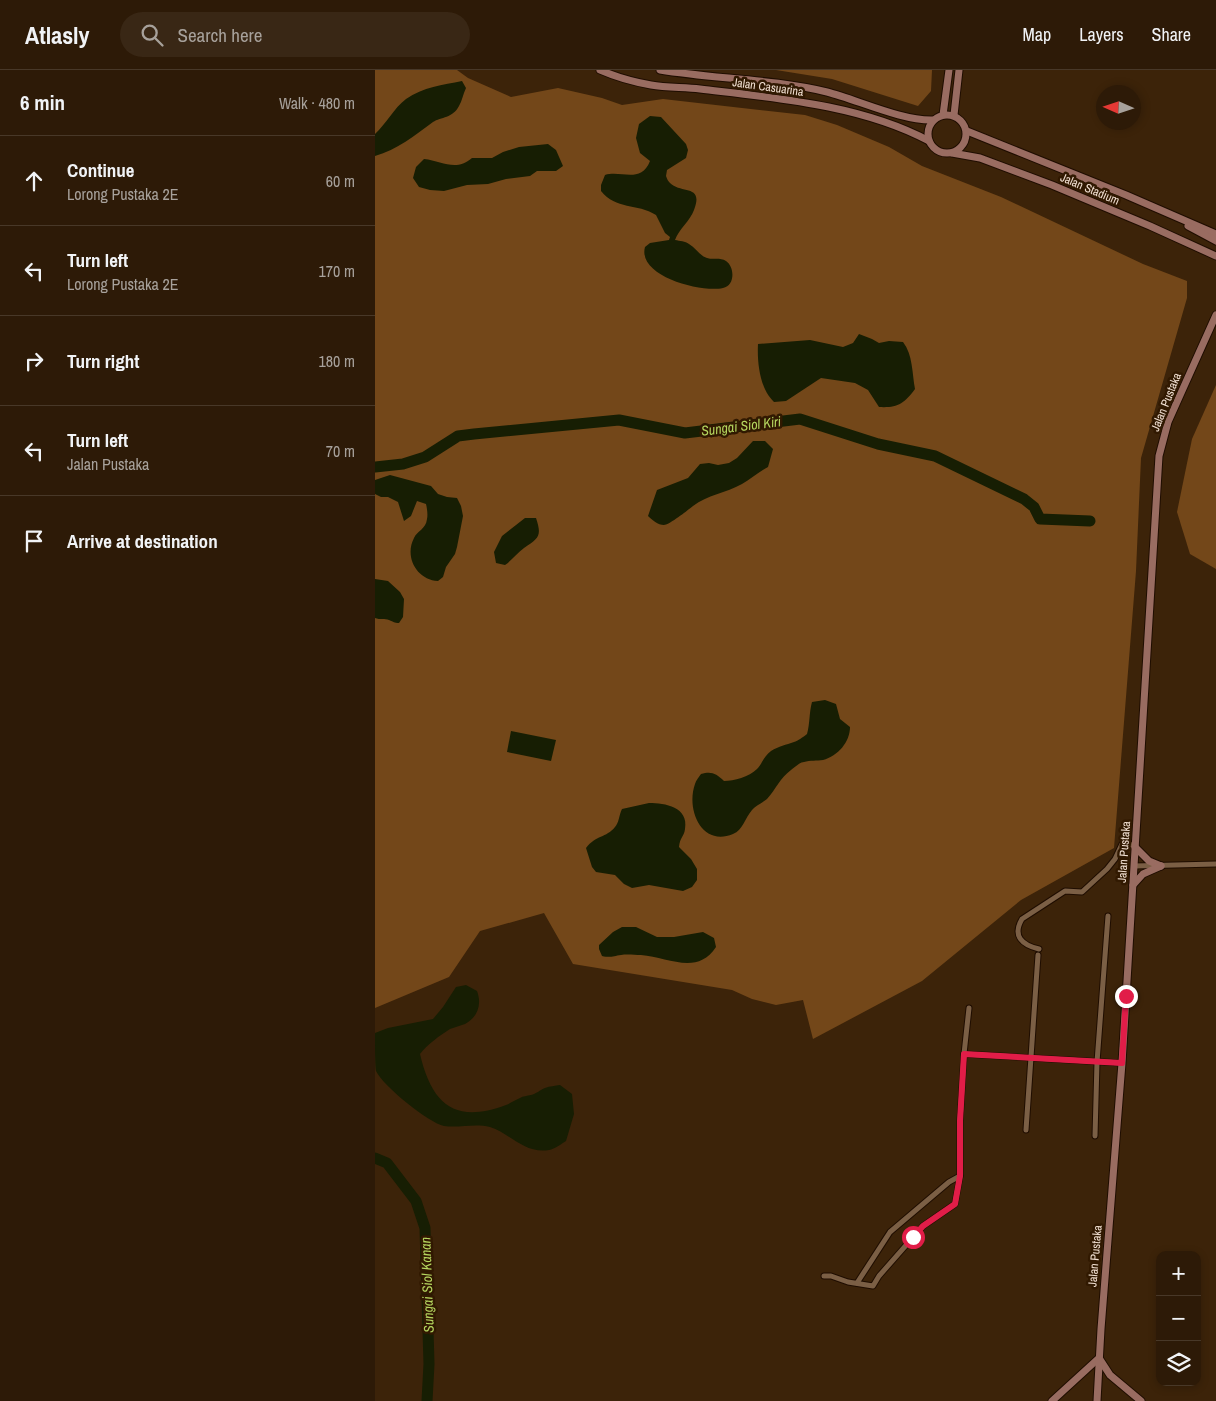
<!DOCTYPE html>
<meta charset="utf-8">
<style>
:root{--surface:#2d1a07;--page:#392715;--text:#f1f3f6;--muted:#a7a19b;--line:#483828}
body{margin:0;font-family:"Archivo Narrow",sans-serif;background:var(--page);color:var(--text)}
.controls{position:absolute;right:15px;bottom:15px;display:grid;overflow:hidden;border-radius:10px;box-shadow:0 2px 8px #0003}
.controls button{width:45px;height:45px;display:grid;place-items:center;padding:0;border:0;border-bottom:1px solid var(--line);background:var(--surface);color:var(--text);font:25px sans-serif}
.compass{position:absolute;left:721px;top:15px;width:45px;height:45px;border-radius:50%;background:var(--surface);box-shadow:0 2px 8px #0003;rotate:273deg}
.stop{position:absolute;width:15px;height:15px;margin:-11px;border:4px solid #e11d48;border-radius:50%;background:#fff}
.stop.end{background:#e11d48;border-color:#fff;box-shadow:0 1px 5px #0008}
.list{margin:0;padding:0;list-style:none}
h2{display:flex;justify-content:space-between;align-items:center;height:65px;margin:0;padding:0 20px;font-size:21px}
h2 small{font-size:16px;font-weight:400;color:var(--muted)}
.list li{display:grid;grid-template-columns:32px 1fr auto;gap:15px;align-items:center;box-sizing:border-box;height:90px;padding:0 20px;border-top:1px solid var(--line)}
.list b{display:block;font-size:19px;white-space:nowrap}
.list p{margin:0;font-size:16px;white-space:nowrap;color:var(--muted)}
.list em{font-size:16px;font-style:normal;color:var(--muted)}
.icon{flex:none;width:28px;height:28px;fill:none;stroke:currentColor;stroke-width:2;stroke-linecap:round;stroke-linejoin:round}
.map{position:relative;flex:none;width:841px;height:1331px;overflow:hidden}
header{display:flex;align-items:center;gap:30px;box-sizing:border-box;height:70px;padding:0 25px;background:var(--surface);border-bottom:1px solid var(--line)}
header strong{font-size:24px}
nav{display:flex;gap:28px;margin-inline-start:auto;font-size:18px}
.search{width:350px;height:45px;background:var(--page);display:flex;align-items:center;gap:12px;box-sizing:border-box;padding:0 18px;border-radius:28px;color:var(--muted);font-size:19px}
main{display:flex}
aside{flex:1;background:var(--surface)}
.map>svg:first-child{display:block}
</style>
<header>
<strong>Atlasly</strong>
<div class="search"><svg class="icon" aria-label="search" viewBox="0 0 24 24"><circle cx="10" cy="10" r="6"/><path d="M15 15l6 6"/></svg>Search here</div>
<nav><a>Map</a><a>Layers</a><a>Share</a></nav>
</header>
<main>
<aside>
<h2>6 min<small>Walk · 480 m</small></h2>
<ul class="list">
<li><svg class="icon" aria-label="ahead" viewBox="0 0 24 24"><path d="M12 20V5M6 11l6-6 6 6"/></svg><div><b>Continue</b><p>Lorong Pustaka 2E</p></div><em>60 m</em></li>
<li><svg class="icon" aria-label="left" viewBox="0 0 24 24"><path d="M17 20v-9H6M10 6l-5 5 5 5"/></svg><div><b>Turn left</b><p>Lorong Pustaka 2E</p></div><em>170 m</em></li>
<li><svg class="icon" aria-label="right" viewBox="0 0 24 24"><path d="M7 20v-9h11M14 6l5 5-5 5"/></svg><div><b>Turn right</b></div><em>180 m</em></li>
<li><svg class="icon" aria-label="left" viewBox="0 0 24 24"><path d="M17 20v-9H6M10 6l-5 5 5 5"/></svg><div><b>Turn left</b><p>Jalan Pustaka</p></div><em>70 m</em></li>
<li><svg class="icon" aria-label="arrive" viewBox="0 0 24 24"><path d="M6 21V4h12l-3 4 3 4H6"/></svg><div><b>Arrive at destination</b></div></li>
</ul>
</aside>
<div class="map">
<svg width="841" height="1331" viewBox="0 0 841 1331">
<rect width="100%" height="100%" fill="#3c2309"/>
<g fill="#734719">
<polygon points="0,0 82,0 93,8 136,27 183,18 227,28 247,35 288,29 430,45 462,55 514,77 547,96 626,127 768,194 812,211 812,228 766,388 761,501 739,778 646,830 547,911 438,969 428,930 401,935 377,929 357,920 198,894 169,843 105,861 74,907 0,938"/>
<polygon points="401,0 557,0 556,21 543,36 457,9"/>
<polygon points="841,315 841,499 815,484 802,442 817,369"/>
</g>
<g fill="#171e03">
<path d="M87 11 91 18C88 24 87 31 84 36 78 48 66 47 58 52 40 65 22 80 0 86V64C11 54 19 38 31 29 48 17 68 15 87 11Z"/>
<path d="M275 46 286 47 311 74 313 80 311 88 292 100 291 106C292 109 293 111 295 113 306 124 329 114 319 140 315 151 304 159 300 170 305 171 310 171 314 174 321 178 325 186 332 188 338 190 345 187 351 191 360 197 360 216 348 218 326 223 262 206 270 177L275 173 294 170 295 167 290 163 281 145C262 133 241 140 226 121V115L230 105C246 100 266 114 275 91L265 83 261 68 264 54Z"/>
<path d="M173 74 181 80 188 96 181 101H162L155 106 131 109 113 114 92 115 69 121 55 120 44 117 38 108 41 97 49 89C67 91 81 102 97 88H117L128 82 144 77Z"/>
<path d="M484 264 497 269 504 273 514 271 528 272C538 285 537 303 540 319 529 334 522 338 504 337L493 320 480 313 446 308 411 331 399 332C385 319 382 293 383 274L435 270 468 277 478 273Z"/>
<path d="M378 371H390L398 379 393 397C383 402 376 409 367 414 351 423 332 425 318 436 313 440 294 455 289 455 283 455 277 450 273 446L282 420 313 408 325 394 334 393 343 395 354 393 362 388Z"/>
<path d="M15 405 56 416 63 424 72 427 82 428 86 436 88 446 82 477 80 484 71 497 68 507 63 511C42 510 29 487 39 468 42 461 51 459 52 449 53 445 52 438 51 434L42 431 36 446 29 451 23 432 13 427H6L0 424V410Z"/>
<path d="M150 448H161C167 466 164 468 149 478 142 483 137 490 130 495L121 493 119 482 127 466Z"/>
<path d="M0 509 13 511 25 522 29 529 28 547 24 553C19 553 19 552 14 550 10 548 5 550 0 548Z"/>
<path d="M450 630 461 634 465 649 475 657C475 672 463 686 448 690 442 691 435 690 429 692 425 692 420 697 416 700 405 708 401 719 392 729 387 733 380 736 377 740 370 748 368 760 358 764 326 777 311 739 320 714 321 710 324 707 326 704 336 701 341 703 349 711 359 711 374 707 382 699 387 694 389 686 396 681 404 676 411 675 419 672 423 671 428 667 432 664 435 653 434 643 437 632Z"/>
<polygon points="136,661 181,670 176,691 132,682"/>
<path d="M274 733C290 733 314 737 310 759 309 767 305 767 304 777L316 789 322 799V810L317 817 308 821 274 815 257 818 249 814 240 805 221 802 217 797 211 778C221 765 231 768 240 757 244 753 244 745 247 739Z"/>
<path d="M247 857H261L282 867H299L328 862 339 868 341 877C322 906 293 887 266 885 260 885 252 884 246 885 238 886 236 888 227 886L224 879V875L238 862Z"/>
<path d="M91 915 102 921C107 934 103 947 90 954 85 956 80 957 75 959 64 966 53 974 45 984 57 1035 80 1054 131 1035 136 1033 140 1030 145 1028 148 1026 152 1026 156 1025 161 1024 165 1020 170 1018 175 1016 180 1016 185 1015L197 1024 199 1044 191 1071C186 1074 180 1079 174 1080 150 1084 136 1064 115 1057 100 1053 85 1058 69 1056 54 1053 8 1016 1 1001 0 994 0 972 0 963L13 958 58 949 68 937 81 917Z"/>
</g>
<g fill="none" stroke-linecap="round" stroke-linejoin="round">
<g stroke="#171e03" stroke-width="11">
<polyline points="0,397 28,394 50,387 83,366 99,364 244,350 310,363 425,349 503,374 560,386 649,429 659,437 665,449 715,451"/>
<polyline points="0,1088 12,1093 41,1131 50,1158 54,1294 52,1331"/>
</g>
<defs>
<g id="street">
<polyline points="759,796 841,794"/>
<path d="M664 879C647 875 637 866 647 849L690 821 707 822 732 799 740 789 747 774 760 775"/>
<polyline points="589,984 747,993"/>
<polyline points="651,1060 663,885"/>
<polyline points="720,1066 722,992 733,846"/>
<polyline points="449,1206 456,1206 473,1212 498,1216 504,1206 548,1156 580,1134 585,1106 585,1051 589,984 594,938"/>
<polyline points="482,1213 515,1162 574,1112 585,1106"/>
</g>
<g id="secondary">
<path d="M225 0C241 7 259 12 276 15 292 18 309 17 325 19 401 28 487 35 554 71"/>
<path d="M285 0C340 9 398 9 452 22 483 30 527 51 558 50"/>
<circle cx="572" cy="64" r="19"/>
<polyline points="568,45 574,0"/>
<polyline points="579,45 584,0"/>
<polyline points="592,61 751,125 841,164"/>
<polyline points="577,83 605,88 677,115 775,156 841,186"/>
<polyline points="813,156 841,171"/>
<polyline points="760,777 774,791 786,796"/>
<polyline points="758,815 768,804 786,796"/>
<polyline points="677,1331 724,1288 735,1305 766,1331"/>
<polyline points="722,1331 726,1259 747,993 784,386 793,352 841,245"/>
</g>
</defs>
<use href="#street" stroke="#1f0d00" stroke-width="7"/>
<use href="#secondary" stroke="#1f0d00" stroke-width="9"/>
<use href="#street" stroke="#7b5f45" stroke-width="5"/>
<use href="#secondary" stroke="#996c61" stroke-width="7"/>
</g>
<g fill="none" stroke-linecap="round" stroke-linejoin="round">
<polyline stroke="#e11d48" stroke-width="6" points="538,1167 548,1156 580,1134 585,1106 585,1051 589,984 747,993 751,926"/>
</g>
<g text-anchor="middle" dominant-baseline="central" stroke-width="5" stroke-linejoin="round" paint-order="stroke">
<g font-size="12" fill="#f0dfd1" stroke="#311901">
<text transform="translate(393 17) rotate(8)">Jalan Casuarina</text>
<text transform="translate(715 119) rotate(23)">Jalan Stadium</text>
<text transform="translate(791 332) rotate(-68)">Jalan Pustaka</text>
<text transform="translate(749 782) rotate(-86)">Jalan Pustaka</text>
<text transform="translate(720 1186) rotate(-85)">Jalan Pustaka</text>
</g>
<g font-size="14" font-style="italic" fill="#b5d65f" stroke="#311901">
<text transform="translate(366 356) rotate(-7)">Sungai Siol Kiri</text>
<text transform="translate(52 1215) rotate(-92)">Sungai Siol Kanan</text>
</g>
</g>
</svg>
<div class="controls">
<button>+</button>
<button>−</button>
<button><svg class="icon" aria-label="layers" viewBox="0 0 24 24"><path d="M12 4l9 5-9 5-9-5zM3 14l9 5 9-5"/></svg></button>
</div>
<svg class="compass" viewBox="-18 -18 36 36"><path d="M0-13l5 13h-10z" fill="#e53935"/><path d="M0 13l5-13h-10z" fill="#a7a19b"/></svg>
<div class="stop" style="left:538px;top:1167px"></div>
<div class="stop end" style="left:751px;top:926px"></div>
</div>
</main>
